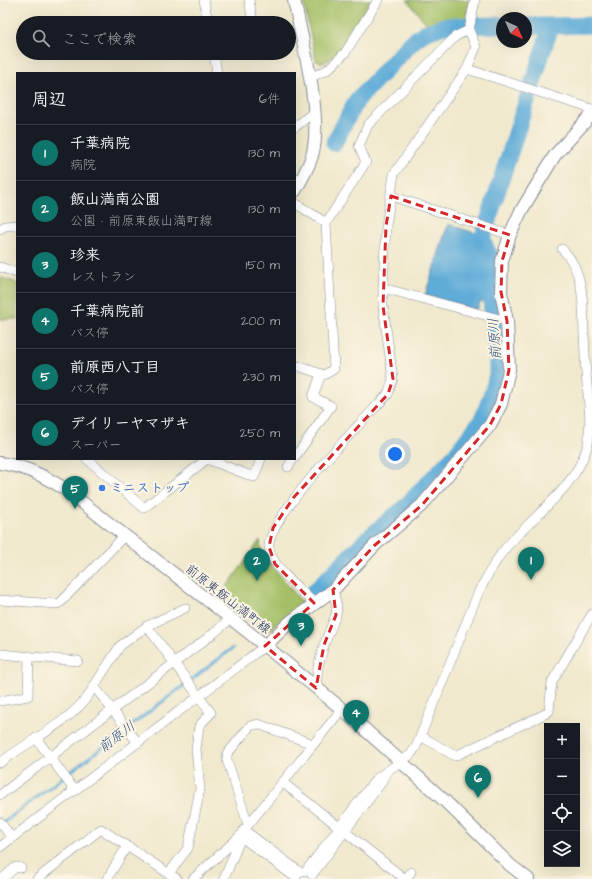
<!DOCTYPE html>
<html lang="ja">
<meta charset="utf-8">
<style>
:root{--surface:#171b24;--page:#242831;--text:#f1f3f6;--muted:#9ea1a6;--line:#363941;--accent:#0f766e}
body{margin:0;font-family:"Architects Daughter","Klee One",sans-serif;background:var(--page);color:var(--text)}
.controls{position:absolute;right:12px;bottom:12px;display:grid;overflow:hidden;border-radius:0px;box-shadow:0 4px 16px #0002}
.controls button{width:36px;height:36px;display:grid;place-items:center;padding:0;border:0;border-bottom:1px solid var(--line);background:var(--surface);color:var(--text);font:20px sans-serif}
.compass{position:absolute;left:496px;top:12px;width:36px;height:36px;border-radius:50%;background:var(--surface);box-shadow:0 4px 16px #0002;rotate:135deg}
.you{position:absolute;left:395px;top:454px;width:14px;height:14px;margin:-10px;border:3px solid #fff;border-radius:50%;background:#1a73e8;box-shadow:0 0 0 6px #1a73e833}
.badge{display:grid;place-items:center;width:26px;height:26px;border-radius:50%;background:var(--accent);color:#fff;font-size:13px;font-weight:700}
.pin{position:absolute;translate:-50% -33px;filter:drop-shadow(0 1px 2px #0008)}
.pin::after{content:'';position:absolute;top:21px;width:14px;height:12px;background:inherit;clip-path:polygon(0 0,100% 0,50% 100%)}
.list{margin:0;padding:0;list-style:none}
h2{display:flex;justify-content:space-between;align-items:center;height:52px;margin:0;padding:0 16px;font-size:17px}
h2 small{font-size:13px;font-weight:400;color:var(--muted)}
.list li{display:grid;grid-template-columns:26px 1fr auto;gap:12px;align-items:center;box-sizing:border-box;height:56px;padding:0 16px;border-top:1px solid var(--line)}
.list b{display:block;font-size:15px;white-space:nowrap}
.list p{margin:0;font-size:13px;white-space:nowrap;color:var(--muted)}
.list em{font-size:13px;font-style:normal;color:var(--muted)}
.icon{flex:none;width:22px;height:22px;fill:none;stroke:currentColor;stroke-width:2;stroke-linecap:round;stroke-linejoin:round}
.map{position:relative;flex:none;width:592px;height:879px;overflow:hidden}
.search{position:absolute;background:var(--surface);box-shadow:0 4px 16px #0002;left:16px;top:16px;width:280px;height:44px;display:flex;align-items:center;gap:10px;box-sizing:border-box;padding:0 14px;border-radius:22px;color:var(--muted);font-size:15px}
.panel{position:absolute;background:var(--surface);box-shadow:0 4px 16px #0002;left:16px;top:72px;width:280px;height:388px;border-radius:0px}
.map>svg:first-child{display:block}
</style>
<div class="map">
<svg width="592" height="879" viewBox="0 0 592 879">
<rect width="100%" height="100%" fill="#fcf5e5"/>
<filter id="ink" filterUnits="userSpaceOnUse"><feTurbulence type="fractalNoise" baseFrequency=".025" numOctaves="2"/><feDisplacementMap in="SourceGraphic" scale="8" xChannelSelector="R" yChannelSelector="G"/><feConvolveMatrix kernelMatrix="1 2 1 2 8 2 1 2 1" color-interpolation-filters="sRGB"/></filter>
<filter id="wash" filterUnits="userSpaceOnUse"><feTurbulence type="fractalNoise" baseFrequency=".012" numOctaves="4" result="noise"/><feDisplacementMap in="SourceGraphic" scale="16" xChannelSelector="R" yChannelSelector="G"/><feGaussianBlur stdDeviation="0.9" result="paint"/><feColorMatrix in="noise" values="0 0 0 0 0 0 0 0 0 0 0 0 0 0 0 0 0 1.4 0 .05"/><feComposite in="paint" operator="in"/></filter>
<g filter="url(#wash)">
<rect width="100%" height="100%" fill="#f0e9cd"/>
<g fill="#a4bf66" stroke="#607762">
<path d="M303 0H371C359 19 343 55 323 63L316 61Z"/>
<polygon points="407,0 469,0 465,23 443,24 430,28"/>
<polygon points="0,277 17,283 17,319 0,319"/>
<polygon points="260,540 261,552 303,604 277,623 270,631 258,627 221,595"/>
</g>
<polygon fill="#5facd8" stroke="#3d6e9b" points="448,224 478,234 477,247 487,267 488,301 480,302 477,310 425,295"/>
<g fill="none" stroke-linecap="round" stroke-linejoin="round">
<polyline stroke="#5facd8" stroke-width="3" points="3,823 233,648"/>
<g stroke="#5facd8" stroke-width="17">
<polyline points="526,26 551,26"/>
<polyline points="334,143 357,100 412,42 424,33 444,26 502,25"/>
<polyline points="312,594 367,539 403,509 455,455 482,420 493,391 497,375 497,358 490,290 492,262 482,239 551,26 592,25"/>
</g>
</g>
</g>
<g filter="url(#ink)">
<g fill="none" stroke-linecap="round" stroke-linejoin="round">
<defs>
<g id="street">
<polyline points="204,0 208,23"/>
<polyline points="249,0 253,23"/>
<polyline points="475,0 469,30 476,47 467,69 592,109"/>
<polyline points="214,53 217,73"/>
<polyline points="309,78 327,70 345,53 378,0"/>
<polyline points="295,127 314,112"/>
<polyline points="391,196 510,235"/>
<polyline points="295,203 326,223"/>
<polyline points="0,229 5,226 17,225"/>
<polyline points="0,267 17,273"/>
<polyline points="383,288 507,321"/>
<polyline points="295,365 324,375 334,369 326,223 366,162 359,146 368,125 456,36 469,30"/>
<polyline points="295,457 331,406 313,397 321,374"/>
<polyline points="87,459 144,508 207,459 254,477 261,459"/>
<polyline points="288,467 293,459"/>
<polyline points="0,600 57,604 61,602 125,535"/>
<path d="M314 603C301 590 271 566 269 548 266 517 365 419 388 394L393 379 383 306V288L386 226 394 174 467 69"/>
<polyline points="147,626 211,713 199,726 196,749 200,789 188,848 169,873"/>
<polyline points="0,654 78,661"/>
<polyline points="316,688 318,667 324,645 336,615 337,606 333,590"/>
<polyline points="0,701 28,696 29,656"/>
<polyline points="421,736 455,756 545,714 549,711 552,682 592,614"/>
<polyline points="36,738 75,791"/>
<polyline points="138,743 94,686 120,646 147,626 185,608"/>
<path d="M0 763C25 743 64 725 84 701 88 697 91 691 94 686"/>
<polyline points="282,782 405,879"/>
<polyline points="0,795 214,633 230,619"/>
<polyline points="0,822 12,838"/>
<polyline points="249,823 247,821 227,760 227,754 250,726 258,724 313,744"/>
<polyline points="244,830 300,872"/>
<polyline points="240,836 296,878"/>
<polyline points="0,847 265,646"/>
<path d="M306 871 376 779 410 755 416 747 479 591C487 577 494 562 504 550 532 516 577 488 588 444 592 421 588 397 586 374 585 361 585 348 584 335 583 305 585 271 562 249"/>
<polyline points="312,875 381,783 386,773"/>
<polyline points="2,879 16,867 21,868"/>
<polyline points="37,879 101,829 127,846"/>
<polyline points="107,879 127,846 177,879"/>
<polyline points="193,879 239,837"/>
<polyline points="224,879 244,830 342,709"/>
<polyline points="406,879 411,872"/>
</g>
<g id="secondary">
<path d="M294 0C302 40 322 113 313 152 310 166 302 178 295 191"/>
<path d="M0 463C27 467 42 475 65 489L247 631 342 709 446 802 510 865 528 879"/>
<polyline points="265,646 290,622 333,590 375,545 422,505 490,425 501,404 509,370 507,321 501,292 502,261 510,235 521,211 555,155 592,114"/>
</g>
</defs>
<use href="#street" stroke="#868c96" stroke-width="10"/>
<use href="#secondary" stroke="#868c96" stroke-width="14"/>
<use href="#street" stroke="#fff" stroke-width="9"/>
<use href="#secondary" stroke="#fff" stroke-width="12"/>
</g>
</g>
<path fill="none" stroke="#d62828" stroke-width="3" stroke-dasharray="8 5" stroke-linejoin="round" d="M391 196 510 235 502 261 501 292 507 321 509 370 501 404 490 425 422 505 375 545 333 590 336 615 324 645 316 688 265 646 314 603 275 564 269 547 273 528 294 497 388 394 393 379 383 306 386 226Z"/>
<circle fill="#3f7fe0" stroke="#fcf5e5" stroke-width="1.5" cx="102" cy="488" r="4"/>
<g text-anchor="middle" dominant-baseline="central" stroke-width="4" stroke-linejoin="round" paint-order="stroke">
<g font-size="13" font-weight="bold" fill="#366cbe" stroke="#fcf5e5" text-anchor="start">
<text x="110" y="488">ミニストップ</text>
</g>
<g font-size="13" fill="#1b2f5e" stroke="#fcf5e5">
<text transform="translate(228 599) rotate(38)">前原東飯山満町線</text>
</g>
<g font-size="14" font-style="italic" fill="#2f5483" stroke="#fcf5e5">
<text transform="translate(495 339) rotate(-94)">前原川</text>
<text transform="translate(117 737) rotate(-37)">前原川</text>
</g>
</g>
</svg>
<div class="controls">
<button>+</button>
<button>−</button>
<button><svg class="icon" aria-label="locate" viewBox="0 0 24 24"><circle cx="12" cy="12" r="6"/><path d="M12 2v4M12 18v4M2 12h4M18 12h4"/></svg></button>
<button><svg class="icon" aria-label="layers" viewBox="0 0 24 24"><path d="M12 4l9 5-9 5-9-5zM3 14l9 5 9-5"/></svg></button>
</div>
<svg class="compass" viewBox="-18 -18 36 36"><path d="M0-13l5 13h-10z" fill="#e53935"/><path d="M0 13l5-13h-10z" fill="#9ea1a6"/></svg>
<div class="you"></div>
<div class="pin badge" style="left:531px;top:580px">1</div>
<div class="pin badge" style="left:257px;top:581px">2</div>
<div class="pin badge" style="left:301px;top:646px">3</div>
<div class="pin badge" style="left:356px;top:733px">4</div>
<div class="pin badge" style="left:75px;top:509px">5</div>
<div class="pin badge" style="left:478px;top:798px">6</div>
<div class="search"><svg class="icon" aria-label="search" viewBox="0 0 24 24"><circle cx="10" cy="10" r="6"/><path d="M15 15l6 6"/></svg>ここで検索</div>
<section class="panel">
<h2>周辺<small>6件</small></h2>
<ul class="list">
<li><span class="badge">1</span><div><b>千葉病院</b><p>病院</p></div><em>130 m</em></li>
<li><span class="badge">2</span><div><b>飯山満南公園</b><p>公園 · 前原東飯山満町線</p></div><em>130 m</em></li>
<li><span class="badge">3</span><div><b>珍来</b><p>レストラン</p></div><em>150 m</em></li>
<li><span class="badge">4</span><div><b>千葉病院前</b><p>バス停</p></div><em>200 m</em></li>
<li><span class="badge">5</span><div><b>前原西八丁目</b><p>バス停</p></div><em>230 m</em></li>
<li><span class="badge">6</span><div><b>デイリーヤマザキ</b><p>スーパー</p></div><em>250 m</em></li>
</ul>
</section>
</div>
